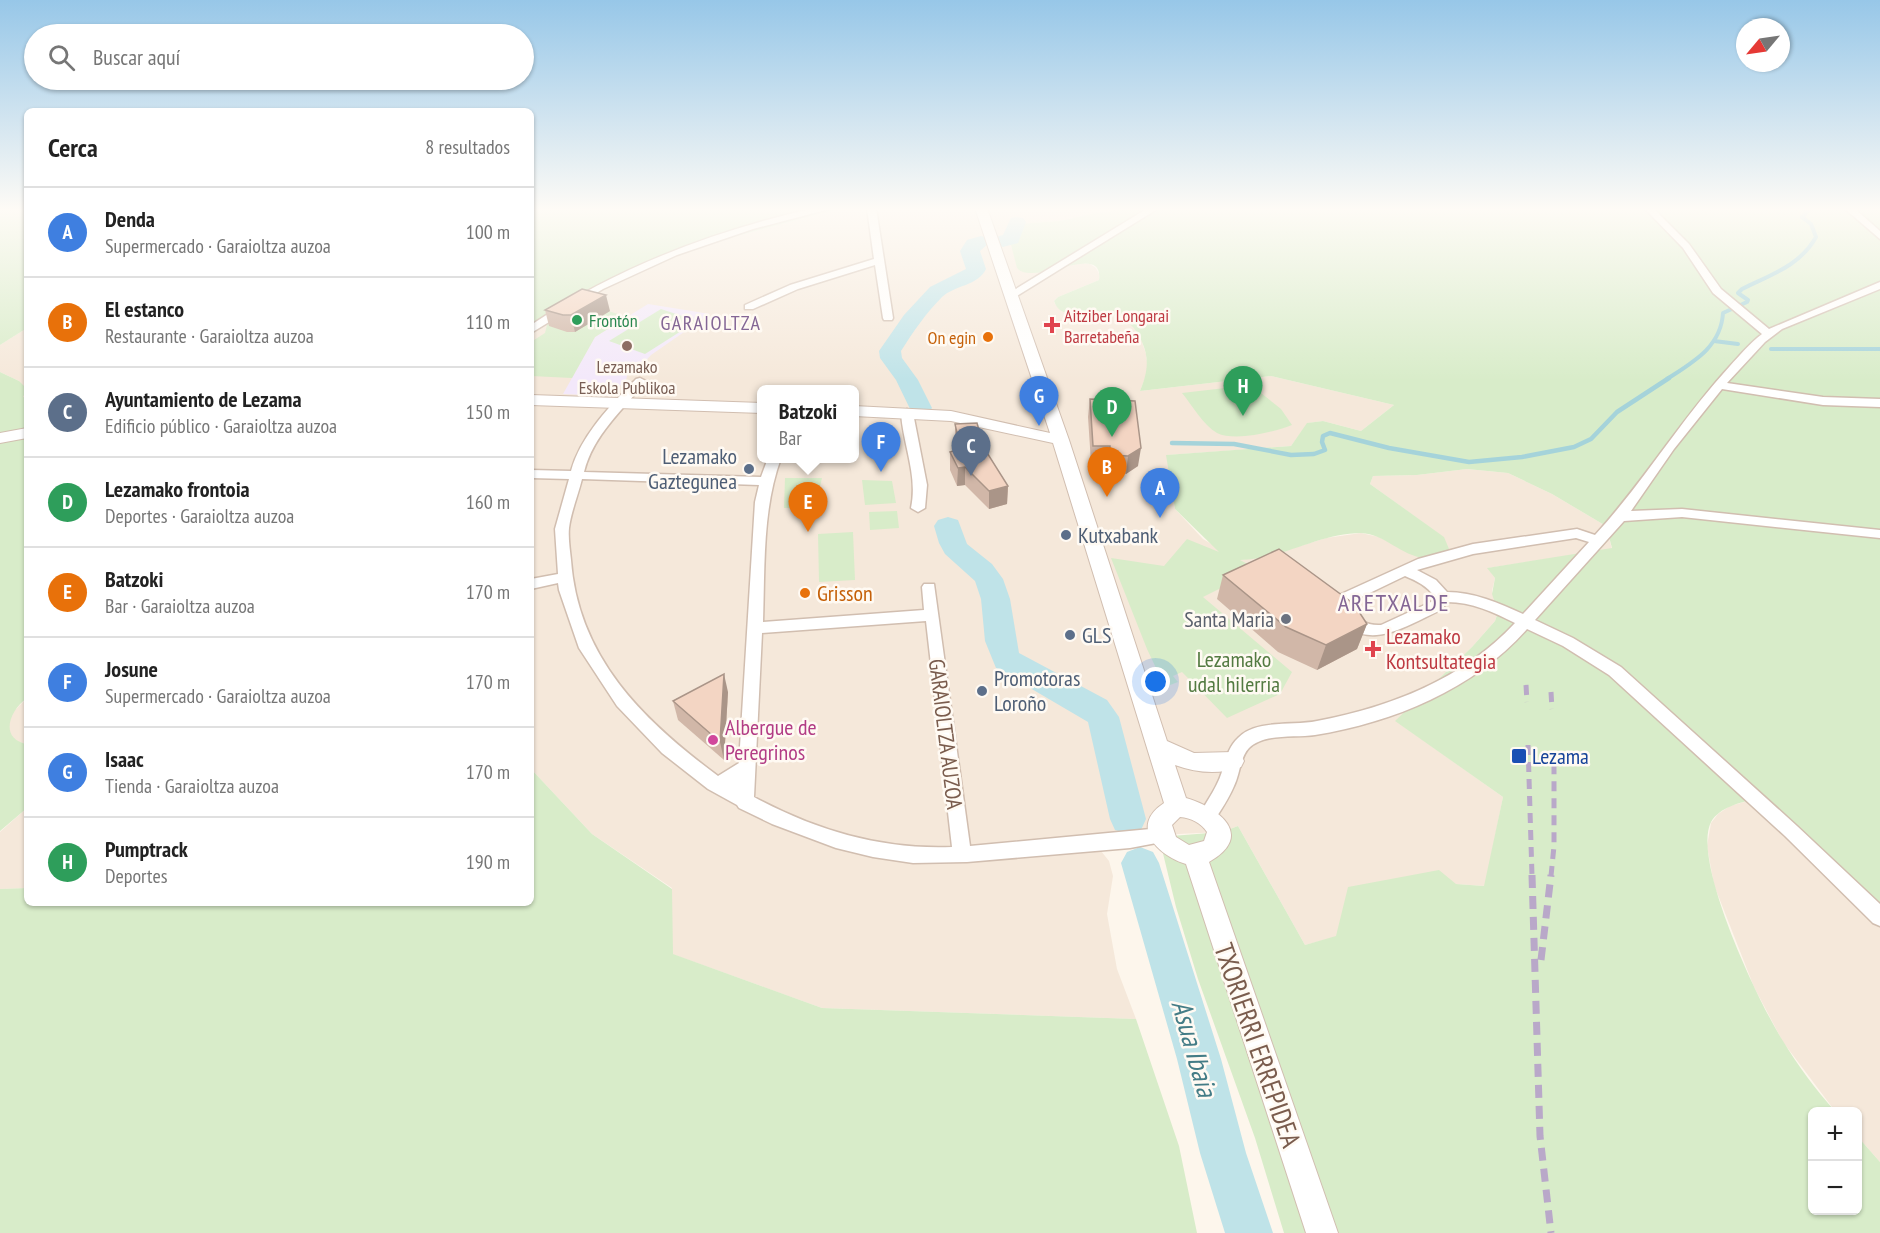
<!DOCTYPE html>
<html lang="es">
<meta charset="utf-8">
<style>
:root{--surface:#fff;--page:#f2f2f2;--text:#222;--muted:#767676;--line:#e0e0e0;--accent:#d93025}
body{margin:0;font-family:"PT Sans Narrow",sans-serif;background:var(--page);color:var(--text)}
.controls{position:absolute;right:18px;bottom:18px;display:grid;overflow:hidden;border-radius:9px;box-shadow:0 2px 4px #0004}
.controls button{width:54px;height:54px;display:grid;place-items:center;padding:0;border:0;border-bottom:2px solid var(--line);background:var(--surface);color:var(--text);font:30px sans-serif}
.compass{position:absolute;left:1736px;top:18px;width:54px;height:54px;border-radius:50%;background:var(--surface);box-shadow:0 2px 4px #0004;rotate:241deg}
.you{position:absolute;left:1156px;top:682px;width:21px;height:21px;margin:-15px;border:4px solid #fff;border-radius:50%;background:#1a73e8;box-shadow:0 0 0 9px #1a73e833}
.badge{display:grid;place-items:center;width:39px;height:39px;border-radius:50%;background:var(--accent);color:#fff;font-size:20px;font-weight:700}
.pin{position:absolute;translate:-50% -50px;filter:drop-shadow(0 2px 3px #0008)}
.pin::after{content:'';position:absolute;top:32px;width:21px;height:18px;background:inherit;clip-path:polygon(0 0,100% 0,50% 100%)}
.popup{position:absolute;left:757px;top:385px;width:102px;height:78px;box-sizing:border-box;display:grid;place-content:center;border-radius:9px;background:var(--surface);filter:drop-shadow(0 2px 4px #0005);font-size:20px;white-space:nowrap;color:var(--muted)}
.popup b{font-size:22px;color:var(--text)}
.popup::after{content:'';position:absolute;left:50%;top:100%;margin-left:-12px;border:12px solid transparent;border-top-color:var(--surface)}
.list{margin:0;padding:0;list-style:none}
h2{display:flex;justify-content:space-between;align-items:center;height:78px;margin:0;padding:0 24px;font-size:26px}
h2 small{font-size:20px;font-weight:400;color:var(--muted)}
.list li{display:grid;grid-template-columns:39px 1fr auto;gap:18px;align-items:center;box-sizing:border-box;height:90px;padding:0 24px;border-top:2px solid var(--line)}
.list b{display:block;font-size:22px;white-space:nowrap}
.list p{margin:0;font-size:20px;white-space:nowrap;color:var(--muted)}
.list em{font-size:20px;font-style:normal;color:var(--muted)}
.icon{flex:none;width:33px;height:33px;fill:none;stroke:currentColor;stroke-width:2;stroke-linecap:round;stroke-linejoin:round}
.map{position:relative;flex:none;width:1880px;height:1233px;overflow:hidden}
.search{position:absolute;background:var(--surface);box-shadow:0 2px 4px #0004;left:24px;top:24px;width:510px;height:66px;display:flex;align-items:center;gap:15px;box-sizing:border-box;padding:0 21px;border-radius:33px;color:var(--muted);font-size:22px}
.panel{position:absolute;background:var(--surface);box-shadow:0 2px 4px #0004;left:24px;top:108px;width:510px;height:798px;border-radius:9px}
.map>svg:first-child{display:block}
</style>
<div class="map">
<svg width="1880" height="1233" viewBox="0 0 1880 1233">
<rect width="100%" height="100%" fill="#fdf6ec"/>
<g fill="#f5e8da" fill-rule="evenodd">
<path d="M842 208H1134L1091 214 1060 221 1017 224 1014 238 1010 241 1046 272 1079 263 1090 264 1096 268 1099 274V280L1058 297 1054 301 1055 304 1062 311 1071 314H1113L1124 318 1131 324 1140 336 1146 354 1148 370 1140 391 1271 376 1394 405 1361 431 1323 421 1308 423 1291 446 1167 455 1175 509 1203 539 1238 560 1264 557 1326 538 1361 533 1379 537 1417 556 1443 537 1370 484 1373 476 1417 475 1467 469 1508 473 1552 494 1606 526 1612 549 1488 568 1495 578 1492 591 1498 612 1495 621 1472 647 1396 721 1503 797 1485 886 1456 884 1336 937 1305 945 1238 826 1222 832 1178 834 1097 846 1109 861 1113 876 1107 914 1117 969 1136 1019 822 1008 672 954V888L592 834 531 769V327L623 275 711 243ZM762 390H854V458H762Z"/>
<polygon points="27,328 27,398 22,398 19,381 0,372 0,345"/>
<polygon points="27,698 27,744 14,741 7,735 5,727 9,716"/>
<polygon points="1755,799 1880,914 1880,1162 1858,1137 1858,1112 1835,1111 1783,1042 1754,987 1714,885 1707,846 1711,823 1718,814 1730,806"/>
<polygon points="27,808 27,888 0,889 0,832"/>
</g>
<polygon fill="#f3e8fa" points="648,304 710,314 651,355 638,369 628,372 626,380 609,396 563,394 595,337"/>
<g fill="#d8ecc9">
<polygon points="0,208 27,208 27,328 0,345"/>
<polygon points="531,208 842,208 711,243 623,275 531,327"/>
<path d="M1134 208H1880V914L1755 799C1739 803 1720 807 1711 822 1691 861 1760 1005 1783 1041 1798 1066 1816 1090 1835 1111L1812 1112V1210H1858V1137L1880 1162V1233H1284L1255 1138 1198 979 1176 907 1159 837 1222 832 1238 826 1305 945 1336 936 1348 887 1439 870 1456 884 1484 886 1503 797 1395 721 1472 647 1495 621 1498 612 1492 594 1495 578 1487 568 1612 548 1606 526 1552 494 1508 473 1467 469 1417 475 1373 476 1370 484 1444 537 1452 556C1443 557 1433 559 1425 558 1401 556 1385 534 1361 533 1319 533 1281 560 1240 560L1253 567 1249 574 1203 597 1292 672 1280 694 1227 718 1182 672 1173 676 1178 682 1165 687 1147 649 1111 558 1164 566 1187 539 1219 552 1175 509 1166 455 1291 446 1307 423 1323 421 1361 431 1394 405 1271 376 1140 391C1147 374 1150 360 1142 342 1120 289 1065 334 1054 301L1058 297 1099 280C1104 240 1034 288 1017 268L1010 241 1014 238 1017 224 1060 221 1091 214Z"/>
<polygon points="584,303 627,317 595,337 572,378 531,376 531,342 545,333 547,325"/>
<polygon points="661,309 697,321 645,354 609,341"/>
<path d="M0 372 19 381 27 389 23 397 27 398V698C8 712 0 739 27 744V808L0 831Z"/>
<path d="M1251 385 1281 409 1292 425C1274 432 1235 442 1217 433 1203 425 1192 405 1182 393Z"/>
<polygon points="785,478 822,478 815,507 784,508"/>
<polygon points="862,480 892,481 896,503 865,505"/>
<polygon points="897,511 899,528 870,530 869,512"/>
<polygon points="853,532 855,580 819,582 818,534"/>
<polygon points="531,769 592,834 672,889 673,954 822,1008 1136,1019 1179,1146 1197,1233 0,1233 0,889 27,888 27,903 531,903"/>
</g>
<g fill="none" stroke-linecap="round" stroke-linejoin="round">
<g stroke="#a5d3da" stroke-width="4">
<polyline points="1714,341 1738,344"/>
<polyline points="1771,349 1880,349"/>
<path d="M1667 379C1693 362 1721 347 1723 313L1747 302 1748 300 1738 293 1742 289C1770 275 1800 266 1816 237L1811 224 1802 217 1811 208"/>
</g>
<polyline stroke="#a5d3da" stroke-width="4.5" points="1172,443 1234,444 1291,455 1314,454 1325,450 1322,442 1323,436 1330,433 1389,448 1469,462 1522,457 1574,447 1591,439 1617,412 1669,378"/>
<g fill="#bfe3e8" fill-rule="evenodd">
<polygon points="1017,217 1023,218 1026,222 1018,243 1003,247 996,245 994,241 996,237 1003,235 1011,218"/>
<path d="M981 236 988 238 990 242 980 251 986 269C978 286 955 285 942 297 926 313 913 332 901 351L902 358 918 380 932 408 928 413 920 415 912 413 896 380 880 358 879 351 904 315 930 287 966 269 960 251 967 240Z"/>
<polygon points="948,517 958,520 967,544 992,564 1003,579 1010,599 1019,653 1107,700 1119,717 1146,819 1141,830 1128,834 1115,830 1110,819 1088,722 996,668 985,641 981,599 975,581 945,554 939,543 934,526 938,520"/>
<polygon points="1140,847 1153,852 1159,863 1221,1059 1246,1153 1273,1233 1225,1233 1200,1153 1177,1059 1121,863 1127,852"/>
</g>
<defs>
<g id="minor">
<path d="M815 208H833L753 229 677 255 603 289 531 333V325C618 267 713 231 815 208Z"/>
<polygon points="867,208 876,208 893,318 892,320 884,320 883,318 875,265 798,289 753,309 745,309 745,305 790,285 874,259"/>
<polygon points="1148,208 1159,208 1015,297 1006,295"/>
<path d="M1644 208H1653L1689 244 1721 289 1769 329 1880 282V289L1782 329 1765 342 1727 383 1823 397 1880 399V407L1823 405 1722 389 1674 449 1631 511 1682 509 1880 530V538L1682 517 1624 521 1535 620 1573 638 1621 667 1797 826 1880 904V926L1873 923 1785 836 1609 675 1563 646 1527 629C1474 689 1394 722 1315 735 1296 738 1264 733 1249 748 1240 757 1240 774 1234 786 1229 798 1221 810 1214 821L1208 823 1202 821 1199 816C1204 805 1212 795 1217 784 1225 769 1225 750 1238 738 1256 719 1293 726 1317 721 1391 707 1463 679 1515 623 1493 612 1472 602 1447 602L1441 610C1405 626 1363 657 1334 611L1339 595 1418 559 1473 544 1577 529 1595 535C1644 482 1681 419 1730 366 1740 355 1750 343 1762 334L1713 293 1683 248ZM1576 538 1589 542 1523 614C1499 603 1474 592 1447 592L1436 580 1417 570 1473 554ZM1405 576C1417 581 1427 586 1435 597L1431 602 1381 625C1366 626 1359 619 1349 610L1351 602Z"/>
<polygon points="1844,208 1854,208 1880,231 1880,239"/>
<path d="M640 378 646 381C623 410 593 435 584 472L761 477 768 458H781C762 510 765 568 763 622L924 610 922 587 924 584H934L970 846 1161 828 1167 831 1170 836 1167 841 1130 848 967 862 913 863 873 857 836 848 772 824 739 808 737 805 708 789 662 753 617 706 579 648 559 590 558 583 531 589V579L558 574 555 529 569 479 531 478V470L571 471C581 435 611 405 636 379ZM582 479 759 485 755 502 739 763 718 776C644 721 578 658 571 560 570 550 568 538 569 528 571 512 578 495 582 479ZM926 621 952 847C882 850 815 830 754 797L762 633Z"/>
<path d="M907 409 913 413 927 485 925 508 918 512 911 508C918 475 903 445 901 413Z"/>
</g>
<g id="tertiary">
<path d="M975 208H987L1069 440 1167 741 1194 753 1233 752 1241 755 1244 761 1241 767C1219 775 1197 773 1175 765L1186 798C1220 808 1255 836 1209 862L1338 1233H1306L1186 864C1157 855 1129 826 1164 803L1053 443 951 421 854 416V406L951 411 1050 433ZM1180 817C1191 818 1201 823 1207 832L1204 841 1189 845 1176 837 1172 825Z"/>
<polygon points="531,395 762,403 762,413 531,405"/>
<polygon points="27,428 27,438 0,443 0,433"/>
</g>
</defs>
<use href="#minor" stroke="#d1beb0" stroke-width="3"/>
<use href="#tertiary" stroke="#d1beb0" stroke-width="2"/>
<use href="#minor" fill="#fff" fill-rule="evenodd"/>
<use href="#tertiary" fill="#fff" fill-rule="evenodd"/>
<g stroke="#b9a8c9" stroke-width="5" stroke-dasharray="10 7" stroke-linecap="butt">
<polyline points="1526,685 1527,702"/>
<polyline points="1551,692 1552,709"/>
<polyline points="1528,745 1532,876"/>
<polyline points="1551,876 1554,846 1554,752"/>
</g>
<g stroke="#b9a8c9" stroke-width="7" stroke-dasharray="13 8" stroke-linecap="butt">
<polyline points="1532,875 1540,1136 1551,1233"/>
<polyline points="1541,960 1551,875"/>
</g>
</g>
<g fill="#d1b7a8">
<polygon points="545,310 610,311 575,332 567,332 549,326"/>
<polygon points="1090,399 1138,466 1126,474 1108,473 1107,464 1091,463 1088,417"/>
<polygon points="955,424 984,448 1008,486 1007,504 989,509 965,485 957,486 950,470 950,452 955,450"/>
<polygon points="1223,575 1367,624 1357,649 1317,670 1278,652 1217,599"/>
<polygon points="728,692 724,760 678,720 673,701"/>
</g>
<g fill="#aa9588">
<polygon points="606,295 610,311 575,332 571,315"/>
<polygon points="1141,448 1138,466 1126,474 1128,456"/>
<polygon points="965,467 965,485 957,486 958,468"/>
<polygon points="1008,486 1007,504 989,509 989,491"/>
<polygon points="1367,624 1357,649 1317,670 1326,645"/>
<polygon points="724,674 728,692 724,760 720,742"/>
</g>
<g fill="#f3d5c3" stroke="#aa9588" stroke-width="1.5">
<polygon points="582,289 606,295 571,315 563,315 545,310"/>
<polygon points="1090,399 1135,401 1141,448 1128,456 1110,455 1110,446 1093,446"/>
<polygon points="977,423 984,448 1008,486 989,491 965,467 958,468 950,452 957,450 956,442 959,442 955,424"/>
<polygon points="1279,549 1354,604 1367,624 1326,645 1286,627 1223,575"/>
<polygon points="724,674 720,742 673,701"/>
</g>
<linearGradient id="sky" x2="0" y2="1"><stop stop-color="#97c7e8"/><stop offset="0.55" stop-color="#fefbf6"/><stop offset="1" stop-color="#fefbf6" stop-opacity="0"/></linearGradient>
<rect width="1880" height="381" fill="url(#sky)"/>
<circle fill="#2e9e5b" stroke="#fffaf3" stroke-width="2" cx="577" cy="320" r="6"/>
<g fill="#e0444e" stroke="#fffaf3" stroke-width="2">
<path d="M1049 316h6v6h6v6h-6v6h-6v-6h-6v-6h6z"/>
<path d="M1370 640h6v6h6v6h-6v6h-6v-6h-6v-6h6z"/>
</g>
<g fill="#e8710a" stroke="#fffaf3" stroke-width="2">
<circle cx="988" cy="337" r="6"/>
<circle cx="805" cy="593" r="6"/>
</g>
<circle fill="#8d6e63" stroke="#fffaf3" stroke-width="2" cx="627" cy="346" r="6"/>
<g fill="#5c6f8a" stroke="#fffaf3" stroke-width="2">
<circle cx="749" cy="469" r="6"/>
<circle cx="1066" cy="535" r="6"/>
<circle cx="1070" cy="635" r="6"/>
<circle cx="982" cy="691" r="6"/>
</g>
<circle fill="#6b7280" stroke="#fffaf3" stroke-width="2" cx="1286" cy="619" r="6"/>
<circle fill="#d1479c" stroke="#fffaf3" stroke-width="2" cx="713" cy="740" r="6"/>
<rect fill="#1a4fb4" stroke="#fffaf3" stroke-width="2" x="1511" y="748" width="16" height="16" rx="3"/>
<g text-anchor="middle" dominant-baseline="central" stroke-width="5" stroke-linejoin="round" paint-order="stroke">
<g font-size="18" fill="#be3a42" stroke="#fffaf3" text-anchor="start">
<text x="1064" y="315">Aitziber Longarai<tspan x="1064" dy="21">Barretabeña</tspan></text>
</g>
<g font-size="18" fill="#27864d" stroke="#fffaf3" text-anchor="start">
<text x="589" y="320">Frontón</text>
</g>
<g font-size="18" fill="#c56008" stroke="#fffaf3" text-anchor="end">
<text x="976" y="337">On egin</text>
</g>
<g font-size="18" fill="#785e54" stroke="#fffaf3">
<text x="627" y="366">Lezamako<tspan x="627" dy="21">Eskola Publikoa</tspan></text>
</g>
<g font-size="20" letter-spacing="1.5" fill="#846695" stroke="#fffaf3">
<text x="711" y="323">GARAIOLTZA</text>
</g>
<g font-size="22" fill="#4e5e75" stroke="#fffaf3" text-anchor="start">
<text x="737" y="456" text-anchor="end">Lezamako<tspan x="737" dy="25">Gaztegunea</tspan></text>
<text x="1078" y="535">Kutxabank</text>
<text x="1082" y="635">GLS</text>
<text x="994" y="678">Promotoras<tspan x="994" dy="25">Loroño</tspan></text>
</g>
<g font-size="22" fill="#c56008" stroke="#fffaf3" text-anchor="start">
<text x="817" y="593">Grisson</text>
</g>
<g font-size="22" fill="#5b616d" stroke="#fffaf3" text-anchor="end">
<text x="1274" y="619">Santa Maria</text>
</g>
<g font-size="22" fill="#be3a42" stroke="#fffaf3" text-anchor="start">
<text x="1386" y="636">Lezamako<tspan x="1386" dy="25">Kontsultategia</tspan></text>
</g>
<g font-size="22" fill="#537a41" stroke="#fffaf3">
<text x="1234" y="659">Lezamako<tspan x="1234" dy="25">udal hilerria</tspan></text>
</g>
<g font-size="22" fill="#b23c85" stroke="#fffaf3" text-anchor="start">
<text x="725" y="727">Albergue de<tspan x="725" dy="25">Peregrinos</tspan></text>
</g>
<g font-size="22" fill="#7a5c4d" stroke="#fffaf3">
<text transform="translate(946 734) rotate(83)">GARAIOLTZA AUZOA</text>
</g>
<g font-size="22" fill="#164399" stroke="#fffaf3" text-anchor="start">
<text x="1532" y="756">Lezama</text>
</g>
<g font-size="24" letter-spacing="1.5" fill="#846695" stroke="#fffaf3">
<text x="1394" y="602">ARETXALDE</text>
</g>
<g font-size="27" fill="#7a5c4d" stroke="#fffaf3">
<text transform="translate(1258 1045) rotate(71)">TXORIERRI ERREPIDEA</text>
</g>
<g font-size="28" font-style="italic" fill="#437c86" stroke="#fffaf3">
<text transform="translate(1195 1048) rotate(74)">Asua Ibaia</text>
</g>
</g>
</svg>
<div class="controls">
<button>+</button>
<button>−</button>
</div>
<svg class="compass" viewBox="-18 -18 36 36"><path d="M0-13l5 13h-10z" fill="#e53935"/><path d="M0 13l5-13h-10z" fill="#767676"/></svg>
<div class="you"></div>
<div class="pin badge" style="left:1160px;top:518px;background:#3f7fe0">A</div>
<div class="pin badge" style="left:1107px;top:497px;background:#e8710a">B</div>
<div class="pin badge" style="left:971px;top:476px;background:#5c6f8a">C</div>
<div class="pin badge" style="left:1112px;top:437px;background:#2e9e5b">D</div>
<div class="pin badge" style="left:808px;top:532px;background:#e8710a">E</div>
<div class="popup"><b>Batzoki</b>Bar</div>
<div class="pin badge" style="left:881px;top:472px;background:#3f7fe0">F</div>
<div class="pin badge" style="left:1039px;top:426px;background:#3f7fe0">G</div>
<div class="pin badge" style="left:1243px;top:416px;background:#2e9e5b">H</div>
<div class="search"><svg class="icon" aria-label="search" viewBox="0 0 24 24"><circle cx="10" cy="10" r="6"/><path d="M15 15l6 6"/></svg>Buscar aquí</div>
<section class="panel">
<h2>Cerca<small>8 resultados</small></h2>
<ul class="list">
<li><span class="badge" style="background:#3f7fe0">A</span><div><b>Denda</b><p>Supermercado · Garaioltza auzoa</p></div><em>100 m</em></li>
<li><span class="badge" style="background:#e8710a">B</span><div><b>El estanco</b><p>Restaurante · Garaioltza auzoa</p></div><em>110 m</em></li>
<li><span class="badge" style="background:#5c6f8a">C</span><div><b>Ayuntamiento de Lezama</b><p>Edificio público · Garaioltza auzoa</p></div><em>150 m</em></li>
<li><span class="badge" style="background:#2e9e5b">D</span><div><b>Lezamako frontoia</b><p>Deportes · Garaioltza auzoa</p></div><em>160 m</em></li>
<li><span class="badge" style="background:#e8710a">E</span><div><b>Batzoki</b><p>Bar · Garaioltza auzoa</p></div><em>170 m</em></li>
<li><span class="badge" style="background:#3f7fe0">F</span><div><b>Josune</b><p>Supermercado · Garaioltza auzoa</p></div><em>170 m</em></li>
<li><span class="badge" style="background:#3f7fe0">G</span><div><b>Isaac</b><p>Tienda · Garaioltza auzoa</p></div><em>170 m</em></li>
<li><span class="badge" style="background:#2e9e5b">H</span><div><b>Pumptrack</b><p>Deportes</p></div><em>190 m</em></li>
</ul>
</section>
</div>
